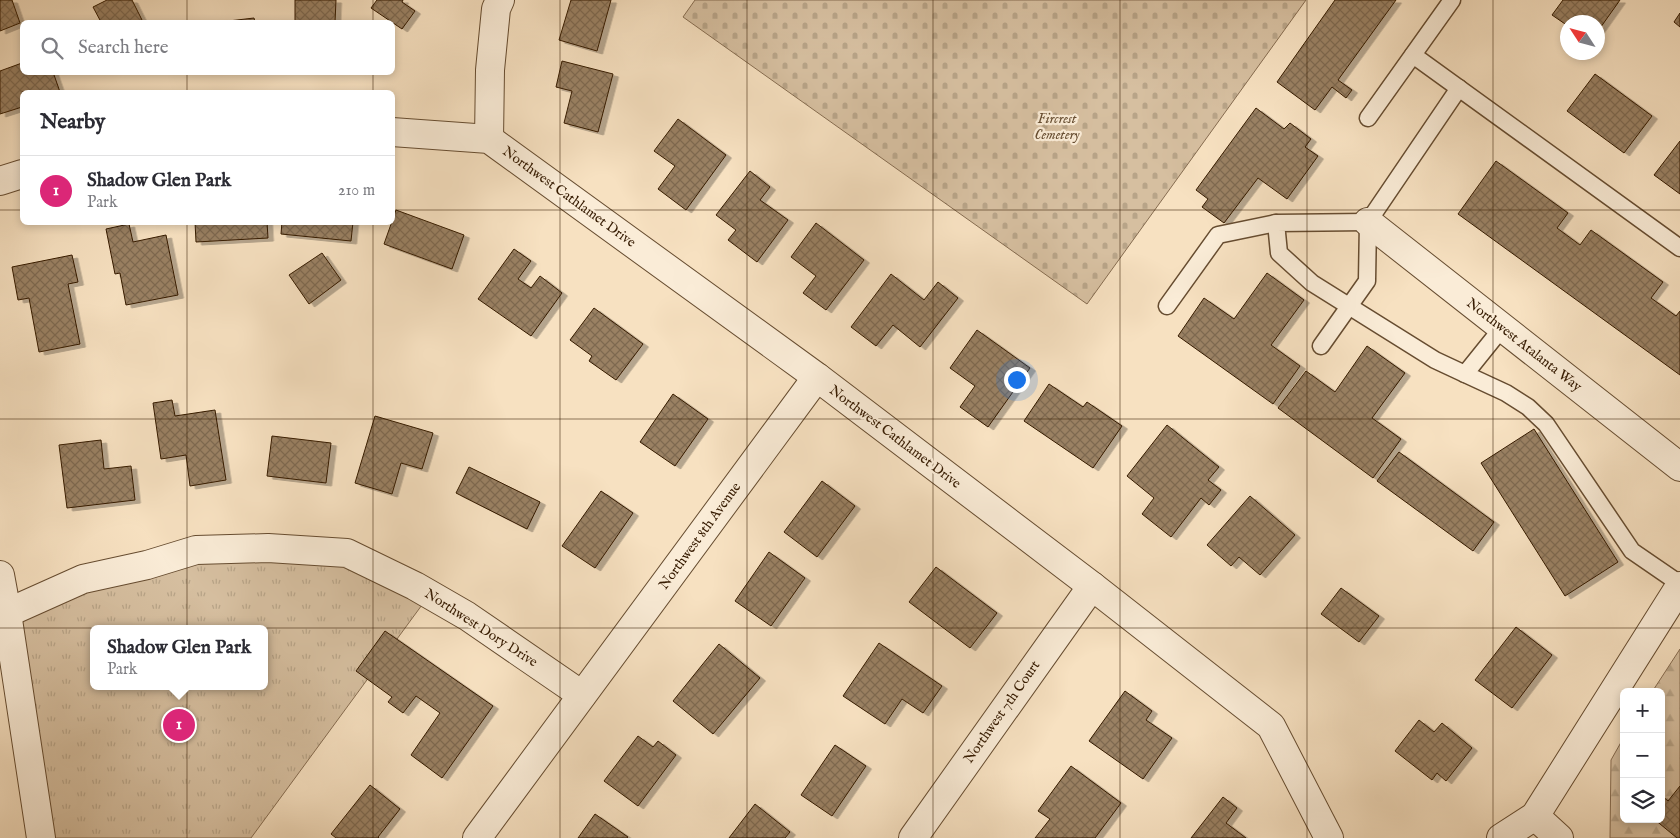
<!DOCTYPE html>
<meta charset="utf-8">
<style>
:root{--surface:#fff;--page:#f7f7f7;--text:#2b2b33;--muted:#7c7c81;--line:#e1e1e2;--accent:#db2777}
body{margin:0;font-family:"IM FELL English",serif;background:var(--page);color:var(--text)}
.controls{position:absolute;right:15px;bottom:15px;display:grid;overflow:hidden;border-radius:8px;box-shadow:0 2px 8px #0003}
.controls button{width:45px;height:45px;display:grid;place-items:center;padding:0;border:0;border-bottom:1px solid var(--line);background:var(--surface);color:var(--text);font:25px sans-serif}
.compass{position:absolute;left:1560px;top:15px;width:45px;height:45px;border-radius:50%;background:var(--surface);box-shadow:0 2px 8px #0003;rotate:306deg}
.you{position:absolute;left:1016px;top:379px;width:18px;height:18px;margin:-12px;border:4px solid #fff;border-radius:50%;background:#1a73e8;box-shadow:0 0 0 8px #1a73e833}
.badge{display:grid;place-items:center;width:32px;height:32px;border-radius:50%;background:var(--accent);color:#fff;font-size:16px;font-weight:700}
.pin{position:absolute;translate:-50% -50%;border:2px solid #fff;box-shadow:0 1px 5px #0006}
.popup{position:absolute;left:90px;top:625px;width:178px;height:65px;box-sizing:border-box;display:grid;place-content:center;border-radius:8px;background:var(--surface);filter:drop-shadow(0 1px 4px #0005);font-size:16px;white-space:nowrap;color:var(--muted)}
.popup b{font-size:19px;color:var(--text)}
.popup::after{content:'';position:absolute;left:50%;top:100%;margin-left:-10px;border:10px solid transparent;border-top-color:var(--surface)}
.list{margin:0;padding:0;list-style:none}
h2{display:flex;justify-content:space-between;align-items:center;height:65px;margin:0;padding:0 20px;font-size:21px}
h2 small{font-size:16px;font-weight:400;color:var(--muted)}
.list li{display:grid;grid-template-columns:32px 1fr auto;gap:15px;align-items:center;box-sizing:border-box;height:70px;padding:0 20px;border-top:1px solid var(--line)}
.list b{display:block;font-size:19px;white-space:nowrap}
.list p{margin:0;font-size:16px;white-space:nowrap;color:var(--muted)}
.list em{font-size:16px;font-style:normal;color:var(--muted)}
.icon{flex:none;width:28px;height:28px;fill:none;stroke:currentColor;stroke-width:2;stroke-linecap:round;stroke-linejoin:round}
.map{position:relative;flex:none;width:1680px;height:838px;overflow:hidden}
.search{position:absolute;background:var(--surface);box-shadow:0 2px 8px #0003;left:20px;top:20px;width:375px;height:55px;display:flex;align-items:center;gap:12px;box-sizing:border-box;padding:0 18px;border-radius:8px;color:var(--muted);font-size:19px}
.panel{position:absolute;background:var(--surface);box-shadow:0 2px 8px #0003;left:20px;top:90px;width:375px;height:135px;border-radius:8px}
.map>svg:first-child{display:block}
</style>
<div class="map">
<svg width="1680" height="838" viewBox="0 0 1680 838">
<defs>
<pattern id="grass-tufts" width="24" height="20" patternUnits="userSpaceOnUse" patternTransform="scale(1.25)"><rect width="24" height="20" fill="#d6bfa0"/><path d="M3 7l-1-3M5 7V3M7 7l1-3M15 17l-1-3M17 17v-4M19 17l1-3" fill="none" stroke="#b8a488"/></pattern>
<pattern id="forest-firs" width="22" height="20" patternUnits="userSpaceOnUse" patternTransform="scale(1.25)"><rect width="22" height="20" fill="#d6bfa0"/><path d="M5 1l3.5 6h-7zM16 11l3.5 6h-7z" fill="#b8a488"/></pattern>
<pattern id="cemetery-stones" width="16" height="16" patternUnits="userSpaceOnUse" patternTransform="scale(1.25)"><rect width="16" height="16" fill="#d6bfa0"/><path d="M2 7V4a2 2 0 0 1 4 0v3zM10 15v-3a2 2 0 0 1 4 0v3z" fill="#b8a488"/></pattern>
<pattern id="building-cross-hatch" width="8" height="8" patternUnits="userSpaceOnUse" patternTransform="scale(1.25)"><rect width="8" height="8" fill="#9a8164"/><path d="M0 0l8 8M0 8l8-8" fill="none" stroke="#7e6950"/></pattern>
<filter id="shadow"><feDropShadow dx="5.5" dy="3" stdDeviation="0" flood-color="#0004"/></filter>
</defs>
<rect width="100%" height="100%" fill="#f7e1c1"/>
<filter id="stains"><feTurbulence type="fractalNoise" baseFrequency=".004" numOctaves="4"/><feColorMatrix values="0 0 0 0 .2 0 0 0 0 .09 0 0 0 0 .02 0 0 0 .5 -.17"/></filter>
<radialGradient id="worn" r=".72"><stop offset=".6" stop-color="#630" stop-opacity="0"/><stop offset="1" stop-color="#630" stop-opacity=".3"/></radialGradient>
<path fill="url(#grass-tufts)" stroke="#866c50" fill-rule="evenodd" d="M347 553 430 594 251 838H41L7 613 147 565ZM94 629H264V686H94Z"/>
<polygon fill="url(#forest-firs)" stroke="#866c50" points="1680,649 1680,838 1610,838 1611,760 1624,737 1624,819 1661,819 1661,692 1652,692"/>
<polygon fill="url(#cemetery-stones)" stroke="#866c50" points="695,0 1306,0 1087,304 683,17"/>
<g fill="url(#building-cross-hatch)" stroke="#351a00" filter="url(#shadow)">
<polygon points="0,0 12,0 20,23 0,31"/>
<polygon points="107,0 132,0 143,22 101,22 93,7"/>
<polygon points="295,0 336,0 335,22 295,22"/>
<polygon points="377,0 403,0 402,2 415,11 402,29 371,8"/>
<polygon points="571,0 611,0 597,51 559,40"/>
<polygon points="1335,0 1396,0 1338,80 1352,90 1346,98 1332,87 1315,110 1277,82"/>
<polygon points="1563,0 1620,0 1598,31 1598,22 1568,22 1568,26 1552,15"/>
<polygon points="1680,13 1680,27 1674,22"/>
<polygon points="254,18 255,22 220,22"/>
<polygon points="562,61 613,74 598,132 564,123 572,91 556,87"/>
<polygon points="22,63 22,72 53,72 60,92 22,92 22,107 0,114 0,71"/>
<polygon points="1595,74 1652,116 1624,153 1567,111"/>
<polygon points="1256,108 1284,129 1290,123 1311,139 1305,147 1318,156 1287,199 1258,178 1224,223 1202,207 1208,199 1196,190"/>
<polygon points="678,119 726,155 686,210 658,189 675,166 654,151"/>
<polygon points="1680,141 1680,194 1654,175"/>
<polygon points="1496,161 1568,213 1557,228 1580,245 1591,230 1663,282 1651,298 1676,316 1680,311 1680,375 1458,214"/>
<polygon points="750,171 770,187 760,200 788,220 757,262 728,240 736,230 716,215"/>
<polygon points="396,210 464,235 452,269 384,244"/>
<polygon points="195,222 267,222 268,238 196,242"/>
<polygon points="282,222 353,222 351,241 281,234"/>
<polygon points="816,223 864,260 826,310 803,293 816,276 791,257"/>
<polygon points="129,224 133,242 166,235 178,295 126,305 120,273 115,274 106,229"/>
<polygon points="514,249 531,261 518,279 531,288 540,276 562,293 531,336 478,299"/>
<polygon points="322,253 341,280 309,304 289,275"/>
<polygon points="72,255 78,282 68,284 80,344 39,352 29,298 18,300 12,267"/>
<polygon points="1267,273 1304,300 1271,345 1300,366 1273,404 1178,336 1204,298 1234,319"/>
<polygon points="891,274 924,300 938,282 958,298 920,347 893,325 876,346 851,327"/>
<polygon points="594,308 643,344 616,380 589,361 592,356 570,340"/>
<polygon points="977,330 1030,368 988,427 960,407 975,386 950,368"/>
<polygon points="1367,346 1405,373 1372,418 1401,439 1373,478 1278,408 1306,371 1335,392"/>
<polygon points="1049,384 1083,407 1087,402 1122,426 1093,468 1024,421"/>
<polygon points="673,394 708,419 675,466 640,442"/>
<polygon points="172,400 175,416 215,410 226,480 190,486 186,455 161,459 153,403"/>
<polygon points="375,416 433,433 422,469 401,463 392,494 355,483"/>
<polygon points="1167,425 1219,467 1208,480 1221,490 1209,505 1201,498 1171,537 1142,514 1154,498 1127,476"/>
<polygon points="1534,429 1618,562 1565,596 1481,463"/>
<polygon points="272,436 331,443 326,483 267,476"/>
<polygon points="101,440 104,469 131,466 135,500 67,508 59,445"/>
<polygon points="1399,452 1494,522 1473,551 1377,481"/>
<polygon points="469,467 540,502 527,529 456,493"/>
<polygon points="822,481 855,506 817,557 784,532"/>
<polygon points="601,491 633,513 595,568 562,546"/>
<polygon points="1250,496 1295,535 1260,575 1239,557 1231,566 1207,545"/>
<polygon points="769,552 805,578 771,626 735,601"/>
<polygon points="936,567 997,613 970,648 909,602"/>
<polygon points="1341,588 1379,616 1359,642 1321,614"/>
<polygon points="1516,627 1552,655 1512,708 1475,680"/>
<polygon points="385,631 493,706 442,778 411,755 440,713 416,696 403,713 388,702 392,697 356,671"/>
<polygon points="879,643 942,686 923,713 902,699 885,724 843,696"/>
<polygon points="719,644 760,678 713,734 673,701"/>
<polygon points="1125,691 1152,711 1146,720 1172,738 1143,779 1089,741"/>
<polygon points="1419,720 1434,732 1442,723 1472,748 1446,781 1437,773 1432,780 1395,751"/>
<polygon points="638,736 653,747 658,741 676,755 638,806 604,781"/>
<polygon points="835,745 866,766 832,816 801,795"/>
<polygon points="1071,766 1121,803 1095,838 1035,838 1050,819 1038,811"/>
<polygon points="370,785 400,809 378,837 379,838 336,838 331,834"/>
<polygon points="1680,786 1680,838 1677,838 1654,819 1661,819 1661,795 1668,801"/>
<polygon points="1223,797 1237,808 1226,823 1246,838 1191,838"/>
<polygon points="755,804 790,832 785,838 729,838"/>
<polygon points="595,814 628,837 627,838 578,838"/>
</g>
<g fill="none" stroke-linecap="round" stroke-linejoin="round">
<defs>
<g id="lane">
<polyline points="1413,55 1680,248"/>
<polyline points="1368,118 1452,0"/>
<polyline points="1368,222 1276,223 1279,253 1312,283 1435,360 1465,374"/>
<polyline points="1167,306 1218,235 1276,223"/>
<polyline points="1502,328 1465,374 1506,393 1528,407 1546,424 1632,551 1680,584"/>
<polyline points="1321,346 1367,281 1368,222 1459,88"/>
</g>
<g id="street">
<polyline points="392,132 489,139 817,377 1092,586 1271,726 1329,838"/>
<polyline points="489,139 490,70 496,9 500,0"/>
<polyline points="0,181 22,174"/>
<polyline points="1368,222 1680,467"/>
<polyline points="0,575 7,613 41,838"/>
<polyline points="0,615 7,613 83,579 147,565 196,550 268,548 347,553 415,586 467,616 582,695"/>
<polyline points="1535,816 1559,838"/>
<polyline points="477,838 817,377"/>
<polyline points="913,838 1092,586"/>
<polyline points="1501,838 1535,816 1680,586"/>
</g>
</defs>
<use href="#lane" stroke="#664c30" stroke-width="19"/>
<use href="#street" stroke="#664c30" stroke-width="30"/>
<use href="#lane" stroke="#faecd7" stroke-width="16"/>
<use href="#street" stroke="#faecd7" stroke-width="28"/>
</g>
<path fill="none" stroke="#351a00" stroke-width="1" stroke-opacity="0.55" d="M187 0V22M373 0V22M560 0V838M747 0V838M933 0V838M1120 0V838M1307 0V838M1493 0V838M187 72V92M373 72V92M0 210H22M392 210H1680M187 222V838M373 222V838M0 419H1680M0 628H1680"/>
<g text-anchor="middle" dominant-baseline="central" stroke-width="4.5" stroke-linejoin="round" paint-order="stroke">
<g font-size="14" font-style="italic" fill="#654c30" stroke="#faecd7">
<text x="1057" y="119">Fircrest<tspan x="1057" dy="16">Cemetery</tspan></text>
</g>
<g font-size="14" fill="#351a00" stroke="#faecd7">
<text transform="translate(569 197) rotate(36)">Northwest Cathlamet Drive</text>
<text transform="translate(1524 345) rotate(38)">Northwest Atalanta Way</text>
<text transform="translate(895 437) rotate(37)">Northwest Cathlamet Drive</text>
<text transform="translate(700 536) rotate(-54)">Northwest 8th Avenue</text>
<text transform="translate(481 628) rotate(33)">Northwest Dory Drive</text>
<text transform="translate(1002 712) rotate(-55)">Northwest 7th Court</text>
</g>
</g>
<rect width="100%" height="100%" filter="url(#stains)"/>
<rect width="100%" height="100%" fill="url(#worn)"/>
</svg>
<div class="controls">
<button>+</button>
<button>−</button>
<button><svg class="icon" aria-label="layers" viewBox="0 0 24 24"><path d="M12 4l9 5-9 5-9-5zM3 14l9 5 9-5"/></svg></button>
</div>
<svg class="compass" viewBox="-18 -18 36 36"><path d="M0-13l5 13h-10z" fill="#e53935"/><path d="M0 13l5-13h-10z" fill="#7c7c81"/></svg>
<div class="you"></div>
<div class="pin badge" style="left:179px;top:725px">1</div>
<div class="popup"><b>Shadow Glen Park</b>Park</div>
<div class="search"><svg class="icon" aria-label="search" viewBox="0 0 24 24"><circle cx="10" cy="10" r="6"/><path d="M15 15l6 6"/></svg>Search here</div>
<section class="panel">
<h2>Nearby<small></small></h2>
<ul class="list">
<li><span class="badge">1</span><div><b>Shadow Glen Park</b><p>Park</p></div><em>210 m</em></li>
</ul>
</section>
</div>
